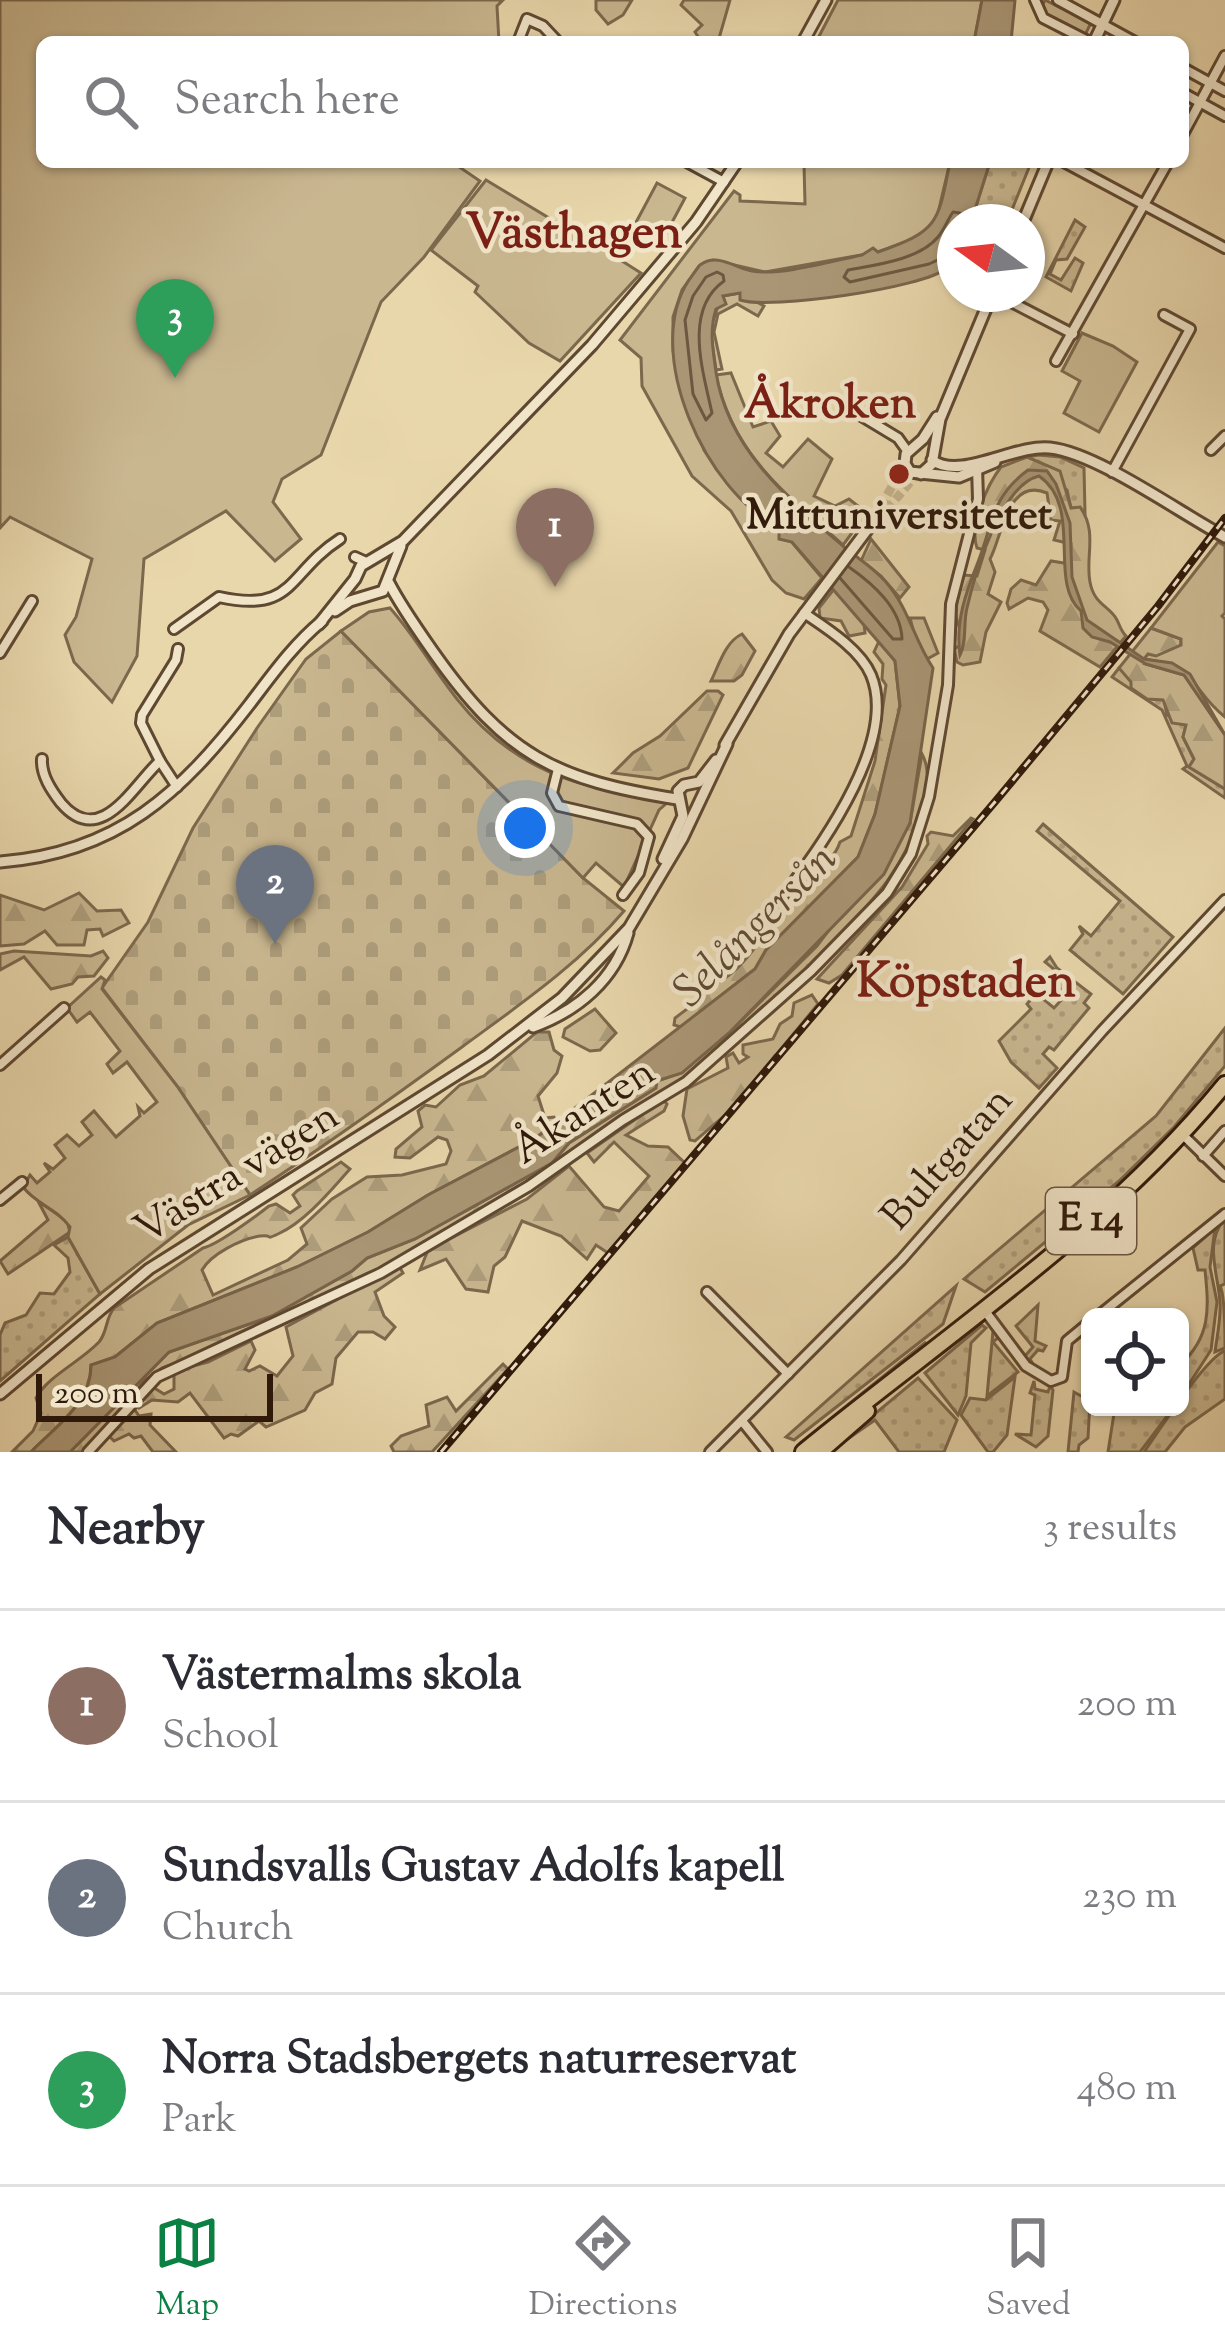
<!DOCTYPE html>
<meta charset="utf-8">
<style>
:root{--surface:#fff;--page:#f2f2f3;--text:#2b2b33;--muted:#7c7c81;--line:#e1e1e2;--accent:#0b8043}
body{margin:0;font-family:"Sorts Mill Goudy",serif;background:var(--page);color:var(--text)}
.controls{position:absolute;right:36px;bottom:36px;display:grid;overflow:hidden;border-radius:18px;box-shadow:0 3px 9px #0004}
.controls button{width:108px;height:108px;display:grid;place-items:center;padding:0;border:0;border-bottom:3px solid var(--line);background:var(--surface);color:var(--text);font:60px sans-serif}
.compass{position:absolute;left:937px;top:204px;width:108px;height:108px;border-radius:50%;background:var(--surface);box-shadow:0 3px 9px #0004;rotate:285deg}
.scale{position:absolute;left:36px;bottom:30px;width:237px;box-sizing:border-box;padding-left:12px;border:6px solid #2f190a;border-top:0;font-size:33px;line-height:42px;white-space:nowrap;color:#2f190a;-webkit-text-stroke:9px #f1e5c9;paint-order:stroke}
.you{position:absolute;left:525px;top:828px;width:42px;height:42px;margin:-30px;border:9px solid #fff;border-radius:50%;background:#1a73e8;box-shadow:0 0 0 18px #1a73e833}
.badge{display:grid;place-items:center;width:78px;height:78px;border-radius:50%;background:var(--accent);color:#fff;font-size:39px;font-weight:700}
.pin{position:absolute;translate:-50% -99px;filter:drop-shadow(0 3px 6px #0008)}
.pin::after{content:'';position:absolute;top:63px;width:42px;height:36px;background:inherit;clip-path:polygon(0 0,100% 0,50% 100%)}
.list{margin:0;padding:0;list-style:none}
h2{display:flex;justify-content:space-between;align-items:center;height:156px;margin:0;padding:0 48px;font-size:51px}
h2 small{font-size:39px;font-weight:400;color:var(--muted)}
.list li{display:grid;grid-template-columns:78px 1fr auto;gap:36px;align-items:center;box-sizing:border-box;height:192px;padding:0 48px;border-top:3px solid var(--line)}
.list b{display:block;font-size:45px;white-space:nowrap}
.list p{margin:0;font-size:39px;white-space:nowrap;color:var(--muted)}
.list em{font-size:39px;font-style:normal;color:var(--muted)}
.icon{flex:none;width:66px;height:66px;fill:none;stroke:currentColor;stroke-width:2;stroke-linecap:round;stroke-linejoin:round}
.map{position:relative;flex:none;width:1225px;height:1452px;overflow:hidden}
.search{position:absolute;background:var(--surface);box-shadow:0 3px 9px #0004;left:36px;right:36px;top:36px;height:132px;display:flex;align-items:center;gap:30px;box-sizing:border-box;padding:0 42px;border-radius:18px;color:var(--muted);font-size:45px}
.sheet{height:732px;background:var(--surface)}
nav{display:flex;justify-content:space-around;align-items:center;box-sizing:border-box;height:168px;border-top:3px solid var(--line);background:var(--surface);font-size:33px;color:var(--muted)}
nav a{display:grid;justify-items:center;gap:6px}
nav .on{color:var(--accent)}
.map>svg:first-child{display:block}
</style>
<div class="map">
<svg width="1225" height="1452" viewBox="0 0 1225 1452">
<defs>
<pattern id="grass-dots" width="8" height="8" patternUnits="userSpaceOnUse" patternTransform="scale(3)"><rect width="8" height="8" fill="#c9b790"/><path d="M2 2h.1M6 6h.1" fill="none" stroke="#ad9d7b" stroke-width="1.8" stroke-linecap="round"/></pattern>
<pattern id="forest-firs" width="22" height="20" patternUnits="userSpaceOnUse" patternTransform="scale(3)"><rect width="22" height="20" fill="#c9b790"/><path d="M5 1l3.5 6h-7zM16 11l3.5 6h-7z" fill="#ad9d7b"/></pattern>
<pattern id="cemetery-stones" width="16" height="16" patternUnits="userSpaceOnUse" patternTransform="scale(3)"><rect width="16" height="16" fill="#c9b790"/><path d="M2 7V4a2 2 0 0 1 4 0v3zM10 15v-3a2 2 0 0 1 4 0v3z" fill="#ad9d7b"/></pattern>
</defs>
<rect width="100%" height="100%" fill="#e9d7ac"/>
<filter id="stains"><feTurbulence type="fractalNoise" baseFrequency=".00167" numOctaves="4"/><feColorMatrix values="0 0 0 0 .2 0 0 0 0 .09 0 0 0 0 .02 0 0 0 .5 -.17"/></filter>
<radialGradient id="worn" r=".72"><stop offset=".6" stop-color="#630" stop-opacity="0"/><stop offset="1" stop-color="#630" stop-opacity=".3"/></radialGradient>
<g fill="url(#grass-dots)" stroke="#7c684d" stroke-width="3">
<polygon points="990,162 1030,165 1007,222 971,222"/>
<polygon points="1075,220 1085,227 1067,259 1056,260 1050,274 1061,280 1075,258 1083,263 1071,291 1046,277"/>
<polygon points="1039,455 1060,457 1084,468 1085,513 1079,508 1071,508 1067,490 1027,457"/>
<polygon points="1119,668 1152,698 1164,700 1167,715 1186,725 1183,737 1194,759 1189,767 1225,789 1225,798 1183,769 1187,766 1162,710 1112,677"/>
<polygon points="1043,824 1173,937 1123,994 1070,950 1083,934 1079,926 1091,936 1120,901 1037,831"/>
<polygon points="1050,957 1057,968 1091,994 1084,1003 1089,1008 1054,1050 1049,1047 1043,1054 1057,1068 1039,1088 1011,1062 999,1041 1031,1009 1027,1004 1036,993 1054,1008 1064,997 1047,980 1055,970 1045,962"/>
<polygon points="1225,1028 1225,1066 1174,1127 1119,1181 985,1292 964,1279 1156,1116"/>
<path d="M1225 1219V1284L1220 1286C1225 1294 1225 1335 1225 1348L1215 1352C1217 1336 1221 1319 1220 1303 1219 1276 1203 1242 1225 1219Z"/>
<path d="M1215 1228 1210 1267 1217 1302 1211 1350 1180 1398V1365C1211 1337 1209 1309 1205 1270H1198L1193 1248Z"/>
<polygon points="68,1237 100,1294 0,1381 0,1335 5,1323 26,1315 40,1293 54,1294 70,1272 68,1258 54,1245"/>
<polygon points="956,1286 943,1324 794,1440 786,1437"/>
<polygon points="1038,1305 1035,1341 1046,1346 1043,1351 1038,1350 1030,1359 1033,1364 1030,1364 1025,1356 1033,1347 1016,1326"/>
<polygon points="982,1325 986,1328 971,1343 966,1396 958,1415 925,1373"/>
<polygon points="993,1331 999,1337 993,1342 1018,1372 987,1396"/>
<polygon points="926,1342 915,1355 798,1450 800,1443"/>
<path d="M1225 1351V1399L1185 1427 1165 1452H1144C1159 1431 1206 1357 1225 1351Z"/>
<polygon points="1015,1377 1007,1435 993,1452 988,1452 961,1415 970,1398 986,1400"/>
<polygon points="918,1378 957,1420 944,1452 899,1452 875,1420 829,1452"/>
<polygon points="1034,1381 1035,1389 1048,1392 1050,1386 1053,1390 1048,1436 1036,1447 1015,1434 1031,1435 1035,1395 1030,1393"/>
<polygon points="1074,1392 1090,1401 1088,1438 1079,1445 1078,1452 1068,1452"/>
<polygon points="1115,1407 1174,1407 1140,1452 1108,1452"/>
</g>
<g fill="url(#forest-firs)" stroke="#7c684d" stroke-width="3">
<path d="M1027 457 1060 471 1071 508 1080 507C1098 532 1085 556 1090 582 1094 605 1110 606 1117 620 1120 626 1121 631 1126 636L1100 667 1040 631 1048 610 1043 602 1028 598 1009 609 1007 603 1011 589 1021 580 1036 585 1051 561 1070 564 1071 544 1054 540 1060 521 1051 520 1047 493C1007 476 1002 538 990 559L995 572 988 594 1001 602 986 632 980 662 963 665 957 662 954 649 962 644C963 632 957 625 956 615 955 602 961 587 963 575L977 576 985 550 977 548C969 526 987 485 1001 467Z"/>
<polygon points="871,539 909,587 900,598 881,576 861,561"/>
<polygon points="834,589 864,624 865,633 849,636 841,621 820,618 819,608"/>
<polygon points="910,618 924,618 938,653 927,659 917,645"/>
<polygon points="1151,628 1181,639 1181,645 1146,664 1184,675 1225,735 1225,789 1189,767 1194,759 1183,737 1186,725 1172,723 1163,700 1147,699 1131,688 1131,682 1119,668"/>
<path d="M742 634 755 651 742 675 734 681H711C719 665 725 642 742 634Z"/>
<path d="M879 641 895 661 900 706 875 814 858 857 766 950 755 969 681 1027 674 1025 675 1018 703 997 705 987C748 978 777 906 809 877 821 867 835 858 840 842L851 836 875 761 886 685 882 679 883 664 874 652Z"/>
<polygon points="707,691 718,691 723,695 688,768 659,779 613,773 633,753 660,736"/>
<path d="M922 754C933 774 924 795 919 815 905 869 871 902 834 942 789 989 740 1040 687 1078 663 1096 634 1108 609 1126 470 1223 322 1310 162 1368L145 1380 83 1452H70L169 1352 272 1316 352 1271 367 1258 415 1239 552 1163 569 1143 655 1088 657 1081 682 1072 729 1033 817 946 910 823Z"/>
<polygon points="971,818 973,819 842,975 829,983 817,979 902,887 928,844 927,836 931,832 953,836"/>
<polygon points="79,893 97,911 121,910 129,923 103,936 100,929 87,930 84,945 57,945 45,931 24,944 0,946 0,895 44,910"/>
<polygon points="14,951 91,956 103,951 108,958 94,976 78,977 72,984 51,989 24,957 0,970 0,954"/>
<polygon points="812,995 818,1004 730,1111 695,1141 690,1140 683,1116 687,1089 728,1068 726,1057 733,1053 739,1063 748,1057 743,1054 743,1045 773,1039 780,1024 792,1016 794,1003"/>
<polygon points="595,1009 616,1033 600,1050 590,1051 563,1037 565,1029"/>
<path d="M537 1032H549L554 1050 562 1056 557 1073 538 1096 545 1118 554 1117 556 1121 536 1138 428 1195 368 1232 297 1267 157 1323 115 1357 91 1365C91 1403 55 1427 31 1452H12L33 1431 41 1413 36 1398C48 1376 80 1362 99 1342 108 1331 105 1319 114 1308L203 1248C217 1245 255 1217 269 1206L276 1204 290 1213 300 1206 293 1195 297 1191 341 1162 350 1169C330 1191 306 1221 278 1234 263 1241 275 1234 260 1236 241 1239 211 1254 202 1270L213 1295 288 1260 307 1244 301 1228 332 1199 367 1177 402 1175 446 1164 451 1151 447 1140 438 1137 410 1158 395 1157 396 1149 422 1127 418 1111 425 1105 436 1107 460 1085 484 1076Z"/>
<polygon points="663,1100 667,1104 664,1111 626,1135 648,1146 668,1147 685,1163 608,1253 596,1245 587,1259 561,1236 522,1221 505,1257 494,1266 488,1292 466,1289 446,1259 420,1270 428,1250 527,1199 569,1166 604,1207 619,1211 649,1176 614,1142 594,1162 587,1153"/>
<polygon points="38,1201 67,1221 70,1232 8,1274 0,1261 48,1220"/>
<polygon points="399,1266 403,1273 375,1292 384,1316 395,1327 385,1339 373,1332 358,1332 336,1358 332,1384 315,1393 305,1410 266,1427 259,1421 238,1436 231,1434 224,1438 190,1393 178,1402 152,1400 139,1408 134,1403 151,1386 164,1394 174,1389 174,1371 208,1362 251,1341 255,1350 245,1369 249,1371 260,1366 277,1376 293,1356 286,1327"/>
<polygon points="503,1364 508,1369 432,1452 394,1452 391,1446 401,1436 429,1426 426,1405 447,1397 456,1411"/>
<polygon points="135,1410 139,1416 151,1414 150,1425 176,1452 153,1452 141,1436 134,1438 129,1434 114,1441 108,1435 129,1411"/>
</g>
<path fill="url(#cemetery-stones)" stroke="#7c684d" stroke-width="3" d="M341 631 583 878 624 911C578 965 519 1005 462 1047 392 1098 322 1148 250 1195L177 1086 102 988 148 922 193 828 257 728 306 659Z"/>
<g fill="#c9b790" stroke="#7c684d" stroke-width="3">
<polygon points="0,0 503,0 497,6 499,42 42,42 42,162 452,162 480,181 424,257 381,302 321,455 282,479 273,502 301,539 275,561 226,511 144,559 137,656 112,702 74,662 65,635 76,617 92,559 10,517 0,528"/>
<polygon points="596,0 632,0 623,15 608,24 596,10"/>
<polygon points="684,0 730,0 718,42 701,41 695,32 702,25 681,5"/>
<polygon points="838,0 982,0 974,42 816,42"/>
<polygon points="1045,0 1091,23 1084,37 1048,19 1042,7"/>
<polygon points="799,162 950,162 938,213 930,228 919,237 878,252 765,272 713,260 699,266 682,290 673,317 673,351 704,450 738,495 779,527 822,578 804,599 786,593 772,580 731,511 692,476 642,386 641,358 620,340 734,191 740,195 740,201 805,204 804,164"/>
<polygon points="486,180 599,248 608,236 628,248 622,261 641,273 560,361 529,343 475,292 478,286 431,250"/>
<polygon points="657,183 685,198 661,243 633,228"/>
<polygon points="740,293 764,306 758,316 737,304 718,314 714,332 722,369 716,370 710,328 722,296"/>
<polygon points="1082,333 1113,346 1137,362 1099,432 1064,413 1080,381 1062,371"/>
<path d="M731 373 753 427 771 421 780 436 766 453 783 467 808 439 832 459 814 496 835 506 849 499 867 513 843 545C785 493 733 455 716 375Z"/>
<path d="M1218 542 1225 546V613L1222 616 1225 619V717C1189 688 1200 667 1144 659L1148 654 1156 656 1181 645V639L1151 628Z"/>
<path d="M390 608C415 636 433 669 457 699 514 771 581 790 669 801L659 810 624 887 596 863 583 878 341 631 369 612Z"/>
<path d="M101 977 105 980 102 989 177 1086 250 1195 188 1225 100 1294 68 1237 70 1227C55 1207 37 1205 23 1187L30 1175 37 1183 50 1172 44 1163 53 1169 65 1158 55 1145 67 1135 79 1146 92 1135 82 1122 94 1111 116 1137 140 1116 138 1107 144 1113 157 1102 127 1062 113 1073 107 1064 120 1051 90 1012 77 1022 67 1008Z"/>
</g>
<g fill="#aa9675" stroke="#79644a" stroke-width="3">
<polygon points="982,0 1015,0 1011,42 974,42"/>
<path d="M950 162H990L971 222H955C955 237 959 257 947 268 924 288 769 310 740 300V293L723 296 726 304 716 309C709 331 713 350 716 372 727 448 788 499 843 546 857 558 873 567 885 581 909 608 914 640 933 668L910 823 884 874 729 1033 682 1073 657 1081 656 1088 569 1143 552 1163 415 1239 367 1258 352 1271 272 1316 169 1352 70 1452H31C55 1427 92 1403 91 1365L115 1357 157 1323 297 1267 368 1232 428 1195 536 1138 755 969 766 950 858 857 875 814 900 706 895 661 792 542 779 539V527C707 494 641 352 689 280 690 279 699 266 700 265 717 252 735 268 752 271 781 276 832 261 862 255L873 248 878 252C938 231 938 224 950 162Z"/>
<path d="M1028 470 1047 471 1056 484 1070 523 1072 577 1087 620 1144 659 1172 663 1190 674 1225 735 1184 675 1146 664 1110 642 1092 637 1083 628 1081 611C1047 582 1084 507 1039 476 1001 485 975 573 967 608 963 624 967 642 960 655 955 622 966 592 978 562 993 524 991 497 1028 470Z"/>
</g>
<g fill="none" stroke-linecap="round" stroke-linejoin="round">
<g stroke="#6c5840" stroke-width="3">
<path d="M955 252 929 264 850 282 844 277 848 270C875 265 919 260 938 237 944 230 948 219 953 212L960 213 961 222"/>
<path d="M717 272 723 275 724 281C683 310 703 371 712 413L706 420 693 394 685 320 693 296 706 277Z"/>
<path d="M840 578 893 639H902C901 608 873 584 849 567"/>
</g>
<g stroke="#c4b18c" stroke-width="9" stroke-dasharray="9 4.5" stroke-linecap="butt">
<polyline points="878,520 917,474"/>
<polyline points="867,530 905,464"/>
</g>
<defs>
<g id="minor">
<polyline points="1035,0 1043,18 1090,42"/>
<polyline points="1058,0 1135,42"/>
<polyline points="518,42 527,19 543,26 558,42"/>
<polyline points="1183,68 1225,91"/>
<polyline points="1183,93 1225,116"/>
<polyline points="1183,134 1225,56"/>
<polyline points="687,162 724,182"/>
<polyline points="1064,162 1225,248"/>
<polyline points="996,294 1073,334"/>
<polyline points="1056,361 1168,162"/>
<polyline points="845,406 898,438 908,452"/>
<polyline points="1211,450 1225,436"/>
<polyline points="1112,472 1190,329 1164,315"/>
<polyline points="355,557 366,562"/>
<path d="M174 629 219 597C295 614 287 573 340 539"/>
<polyline points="0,653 32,601"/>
<path d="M42 759C41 775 51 790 61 803 101 850 134 784 160 761L177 787"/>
<polyline points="160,761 141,723 142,715 176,660 178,649"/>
<polyline points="558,769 552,793 559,806 637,824 649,837 639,873 623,895"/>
<path d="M746 940C793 887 903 751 871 675 860 649 826 628 804 613"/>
<polyline points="0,1065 64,1008"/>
<polyline points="1183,1135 1225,1176"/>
<polyline points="1203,1156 1225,1131"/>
<polyline points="0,1200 22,1182"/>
<polyline points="707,1292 788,1374"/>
<polyline points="985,1311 1026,1366 1051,1381 1062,1377 1067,1341 1090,1322"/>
<polyline points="1097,1317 1225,1214"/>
<polyline points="742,1421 767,1452"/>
<polyline points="88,1452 157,1377 381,1273 529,1186 623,1120 686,1082 811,971 887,893 911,854 929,797 948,685 951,604 978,499 977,467"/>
<polyline points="710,1452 901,1260 1102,1031 1225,900"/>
</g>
<g id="tertiary">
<polyline points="803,42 826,0"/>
<polyline points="1094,42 1114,0"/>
<polyline points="1023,222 1048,162"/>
<polyline points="937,417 923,439 906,454 905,464 910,472 959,477 995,462"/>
<path d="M932 460C960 481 1015 444 1050 448 1097 453 1180 513 1225 537"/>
<polyline points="921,474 932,464 940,419 992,294"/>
<path d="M389 583C402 608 418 630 434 653 506 755 555 780 677 799"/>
<polyline points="335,611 350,601 383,591 401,546"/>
<polyline points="319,624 355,579 361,566 403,541 592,345 696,222 737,162"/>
<polyline points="725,745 789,634 867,530"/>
<polyline points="663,859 683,816 678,791 684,785 699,782 716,760"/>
<path d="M0 862C118 853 181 793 249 705 272 675 293 645 322 621"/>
<path d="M533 1027C577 1011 615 980 628 933"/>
<polyline points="0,1394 149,1269 488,1055 562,998 629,928 682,839 727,744"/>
</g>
<g id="trunk">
<path d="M803 1452C947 1334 1106 1230 1225 1084"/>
<polyline points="820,1452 867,1411"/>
</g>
</defs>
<use href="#minor" stroke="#5e4832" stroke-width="14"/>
<use href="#tertiary" stroke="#5e4832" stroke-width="15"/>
<use href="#trunk" stroke="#2f190a" stroke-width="20"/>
<use href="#minor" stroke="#f1e5c9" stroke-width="8"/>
<use href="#tertiary" stroke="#f1e5c9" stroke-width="9"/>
<use href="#trunk" stroke="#e9d7ac" stroke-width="14"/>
<defs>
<polyline id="rail" points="441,1452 994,803 1158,606 1225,518"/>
</defs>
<use href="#rail" stroke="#2f190a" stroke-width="8"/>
<use href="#rail" stroke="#f1e5c9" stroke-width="3" stroke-dasharray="9" stroke-linecap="butt"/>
</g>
<circle fill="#8f2418" stroke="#f1e5c9" stroke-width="4.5" cx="899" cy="474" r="12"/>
<g text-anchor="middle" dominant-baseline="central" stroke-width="9" stroke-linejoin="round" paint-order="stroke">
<rect fill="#f1e5c9" stroke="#695643" stroke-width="3" x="1046" y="1188" width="90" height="66" rx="9"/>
<g font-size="39" font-weight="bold" fill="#2f190a">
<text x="1091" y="1221">E 14</text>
</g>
<g font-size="42" font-weight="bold" fill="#2f190a" stroke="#f1e5c9">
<text x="899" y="518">Mittuniversitetet</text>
</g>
<g font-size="42" fill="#2f190a" stroke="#f1e5c9">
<text transform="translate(585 1113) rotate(-33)">Åkanten</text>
<text transform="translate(949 1160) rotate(-49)">Bultgatan</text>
<text transform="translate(238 1175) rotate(-32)">Västra vägen</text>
</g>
<g font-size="45" font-weight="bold" fill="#7a1f14" stroke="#f1e5c9">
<text x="830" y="406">Åkroken</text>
</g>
<g font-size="45" font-style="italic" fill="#604b35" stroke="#f1e5c9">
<text transform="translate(757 927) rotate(-45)">Selångersån</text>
</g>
<g font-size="48" font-weight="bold" fill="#7a1f14" stroke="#f1e5c9">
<text x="574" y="235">Västhagen</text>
<text x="966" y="984">Köpstaden</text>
</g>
</g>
<rect width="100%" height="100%" filter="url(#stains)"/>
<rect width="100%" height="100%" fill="url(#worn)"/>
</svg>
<div class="controls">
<button><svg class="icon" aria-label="locate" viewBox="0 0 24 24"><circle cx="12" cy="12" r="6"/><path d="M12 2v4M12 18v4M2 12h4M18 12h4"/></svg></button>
</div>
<svg class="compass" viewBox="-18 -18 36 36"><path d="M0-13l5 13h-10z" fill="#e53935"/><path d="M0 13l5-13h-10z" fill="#7c7c81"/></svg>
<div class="scale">200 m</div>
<div class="you"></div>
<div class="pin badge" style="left:555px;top:587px;background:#8d6e63">1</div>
<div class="pin badge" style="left:275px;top:944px;background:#6b7280">2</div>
<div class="pin badge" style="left:175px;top:378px;background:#2e9e5b">3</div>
<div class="search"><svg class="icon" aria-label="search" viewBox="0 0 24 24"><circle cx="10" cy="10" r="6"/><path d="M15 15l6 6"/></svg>Search here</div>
</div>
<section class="sheet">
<h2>Nearby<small>3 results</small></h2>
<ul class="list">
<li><span class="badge" style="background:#8d6e63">1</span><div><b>Västermalms skola</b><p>School</p></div><em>200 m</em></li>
<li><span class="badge" style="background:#6b7280">2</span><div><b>Sundsvalls Gustav Adolfs kapell</b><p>Church</p></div><em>230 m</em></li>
<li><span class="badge" style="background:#2e9e5b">3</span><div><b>Norra Stadsbergets naturreservat</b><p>Park</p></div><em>480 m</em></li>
</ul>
</section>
<nav>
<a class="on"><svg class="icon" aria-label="map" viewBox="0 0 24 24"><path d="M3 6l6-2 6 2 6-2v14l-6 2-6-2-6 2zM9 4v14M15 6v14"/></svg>Map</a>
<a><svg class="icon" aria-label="directions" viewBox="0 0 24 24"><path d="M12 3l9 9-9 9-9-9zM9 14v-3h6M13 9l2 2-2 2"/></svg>Directions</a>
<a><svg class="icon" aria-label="saved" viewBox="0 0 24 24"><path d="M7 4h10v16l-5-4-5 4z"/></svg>Saved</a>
</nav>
